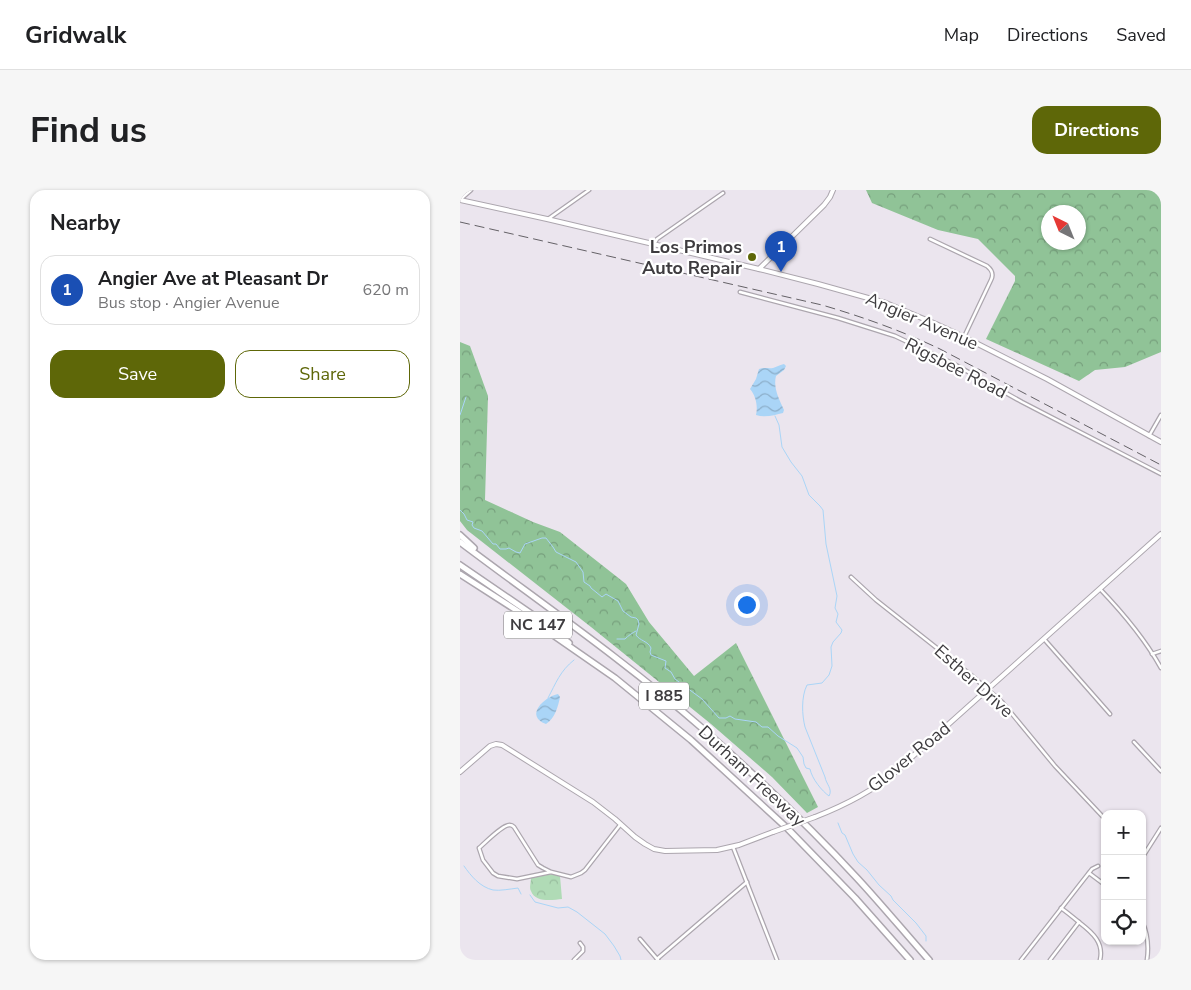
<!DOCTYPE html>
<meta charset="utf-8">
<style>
:root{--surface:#fff;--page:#f6f6f6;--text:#202124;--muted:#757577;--line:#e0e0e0;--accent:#5e6708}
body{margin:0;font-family:"Nunito Sans",sans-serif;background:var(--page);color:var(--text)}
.controls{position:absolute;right:15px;bottom:15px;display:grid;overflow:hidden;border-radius:10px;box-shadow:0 1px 4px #0004}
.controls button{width:45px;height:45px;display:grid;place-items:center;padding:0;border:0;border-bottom:1px solid var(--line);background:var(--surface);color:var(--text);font:25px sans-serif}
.compass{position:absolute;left:581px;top:15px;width:45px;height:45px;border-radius:50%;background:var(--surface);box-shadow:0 1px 4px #0004;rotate:317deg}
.you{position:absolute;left:286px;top:414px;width:18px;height:18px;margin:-12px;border:4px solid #fff;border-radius:50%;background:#1a73e8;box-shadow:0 0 0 8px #1a73e833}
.badge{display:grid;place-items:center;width:32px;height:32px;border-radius:50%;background:var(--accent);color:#fff;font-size:16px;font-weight:700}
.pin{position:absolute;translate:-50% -41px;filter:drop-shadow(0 1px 2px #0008)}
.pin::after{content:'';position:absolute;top:26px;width:18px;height:15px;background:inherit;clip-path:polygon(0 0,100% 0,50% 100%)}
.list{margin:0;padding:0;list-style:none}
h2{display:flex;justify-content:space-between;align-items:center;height:65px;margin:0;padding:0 20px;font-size:21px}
h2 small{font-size:16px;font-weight:400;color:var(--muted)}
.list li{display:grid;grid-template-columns:32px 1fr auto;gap:15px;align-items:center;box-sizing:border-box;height:70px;margin:0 10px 10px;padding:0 10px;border:1px solid var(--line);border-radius:15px}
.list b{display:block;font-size:19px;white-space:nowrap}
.list p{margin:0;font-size:16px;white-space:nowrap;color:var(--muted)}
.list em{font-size:16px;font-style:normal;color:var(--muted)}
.actions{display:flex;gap:10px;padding:15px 20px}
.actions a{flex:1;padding:11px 0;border:1px solid var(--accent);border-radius:15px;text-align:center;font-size:18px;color:var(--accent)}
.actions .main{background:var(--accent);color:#fff}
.icon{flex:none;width:28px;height:28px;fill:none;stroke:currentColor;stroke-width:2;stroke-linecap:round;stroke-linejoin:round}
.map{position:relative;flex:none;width:701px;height:770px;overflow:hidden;border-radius:15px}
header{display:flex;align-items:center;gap:30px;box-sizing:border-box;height:70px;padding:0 25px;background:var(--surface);border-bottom:1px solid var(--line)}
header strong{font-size:24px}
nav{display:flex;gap:28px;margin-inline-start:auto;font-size:18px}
.intro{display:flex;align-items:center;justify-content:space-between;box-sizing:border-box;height:120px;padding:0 30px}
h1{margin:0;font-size:35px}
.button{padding:12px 22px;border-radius:15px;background:var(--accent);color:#fff;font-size:18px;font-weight:700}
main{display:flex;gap:30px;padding:0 30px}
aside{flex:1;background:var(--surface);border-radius:15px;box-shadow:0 1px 4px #0004}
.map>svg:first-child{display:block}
</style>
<header>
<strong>Gridwalk</strong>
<nav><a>Map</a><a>Directions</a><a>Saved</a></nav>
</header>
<div class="intro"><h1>Find us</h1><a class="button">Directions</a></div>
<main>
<aside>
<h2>Nearby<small></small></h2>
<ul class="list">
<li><span class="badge" style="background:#1a4fb4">1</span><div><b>Angier Ave at Pleasant Dr</b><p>Bus stop · Angier Avenue</p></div><em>620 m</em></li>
</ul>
<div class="actions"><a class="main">Save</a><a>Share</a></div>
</aside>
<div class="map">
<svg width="701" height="770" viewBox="0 0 701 770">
<defs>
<pattern id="forest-crowns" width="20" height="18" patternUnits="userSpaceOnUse" patternTransform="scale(1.25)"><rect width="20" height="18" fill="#90c397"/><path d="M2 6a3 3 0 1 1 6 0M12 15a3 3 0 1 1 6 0" fill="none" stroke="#77a07d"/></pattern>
<pattern id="park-crowns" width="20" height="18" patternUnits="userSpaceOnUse" patternTransform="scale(1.25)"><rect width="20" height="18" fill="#b0dbb6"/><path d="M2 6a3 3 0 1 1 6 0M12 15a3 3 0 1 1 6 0" fill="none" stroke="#98bd9e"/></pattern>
<pattern id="water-waves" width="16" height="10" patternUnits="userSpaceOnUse" patternTransform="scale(1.25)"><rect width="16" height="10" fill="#aad5f7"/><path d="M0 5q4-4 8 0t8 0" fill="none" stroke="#8caec9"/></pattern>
</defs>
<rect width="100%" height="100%" fill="#ebe5ee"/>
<g fill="url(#forest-crowns)" fill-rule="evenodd">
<path d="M406 0H701V162L665 177 635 180 619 191 526 149 555 91V86L518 49 478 40 412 13ZM588 22H618V52H588Z"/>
<polygon points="0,152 10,156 28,206 25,310 73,332 100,342 166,394 189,432 234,486 276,453 358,617 347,623 312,587 251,534 131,437 7,340 0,331"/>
</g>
<path fill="url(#park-crowns)" d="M92 684 100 686 102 709C93 710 75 713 71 701 69 698 71 692 71 688Z"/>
<g fill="url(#water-waves)">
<path d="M324 174 326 176 324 180 316 186C313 198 319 209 324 220L323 223C315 225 305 228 296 225 298 216 296 206 290 199L296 189 299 179C305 177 308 179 313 178 317 177 319 175 324 174Z"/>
<path d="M98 504 100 507C98 517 95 528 86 534 64 526 84 507 98 504Z"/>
</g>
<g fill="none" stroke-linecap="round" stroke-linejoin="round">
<g stroke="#aad5f7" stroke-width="1">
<polyline points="0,225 6,207"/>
<path d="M0 320 4 324 7 330 13 332 12 335 14 338 22 341 33 354H36L40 359H46L49 358 56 362 60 363 65 354 82 348H86L93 357 96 362 116 372 123 382 124 392 130 396 131 398 142 407 146 404 158 411 163 421 171 427 176 428 178 430 179 434 176 445C180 451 188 451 191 458L190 462 191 465 206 471 205 478 211 482 215 489 242 509 259 528H266L270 526 275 529 296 532 302 537H308L318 546 337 558 343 567 344 574 346 578 350 579C352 589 362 601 369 606 373 599 366 594 365 587L345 537C342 525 341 507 347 495L362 493 369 485 372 476 371 457 373 452 381 443 382 440 376 432 378 424 375 418 377 406 366 354 363 320 360 316 349 305 342 286 331 272 322 257 319 235 315 226"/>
<path d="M157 449H165C168 446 172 443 176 441"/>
<path d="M88 508C96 493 100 481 114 470"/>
<polyline points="378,633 382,643 385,645 393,664 398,672 407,680 419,695 431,706 433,710 456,733 466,746 466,751"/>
<path d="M4 676C11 686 20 697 33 700 40 701 50 699 58 698L61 704"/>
<polyline points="70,705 75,712 98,718 108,717 117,722 145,744 154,756 160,766 161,770"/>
</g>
<defs>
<g id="minor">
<polyline points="0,10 3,7 11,0"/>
<polyline points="88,29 129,0"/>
<path d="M470 49 527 76C532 80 534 84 531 90L504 147"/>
<polyline points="194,54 197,49 263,3"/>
<polyline points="280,102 378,128 435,146 494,174 562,212 701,284"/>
<polyline points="689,246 701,225"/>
<polyline points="391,387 416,410 511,485 543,513 595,576 645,629"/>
<path d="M640 399C663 423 685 449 701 478"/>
<polyline points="584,449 650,524"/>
<polyline points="692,464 701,461"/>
<polyline points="674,552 701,581"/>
<polyline points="273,657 317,770"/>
<polyline points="682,668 701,638"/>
<path d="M91 682 57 689 38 686 33 683 23 670 19 658C25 653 43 634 50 635 51 635 53 636 54 637L78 675 83 678 91 682 111 687 121 683 125 680 160 635"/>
<polyline points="629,683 645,695"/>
<path d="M601 718C608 723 614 728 620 733 633 743 644 753 640 770"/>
<path d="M682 731C688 744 689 756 687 770"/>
<polyline points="180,749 198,770"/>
<polyline points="197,769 287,692"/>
<polyline points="114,770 123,761 123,757 120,753"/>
<polyline points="561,770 621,693 632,679 638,676"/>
<polyline points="590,770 619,732"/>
</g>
<g id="tertiary">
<polyline points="299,79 364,15 370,7 373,0"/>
<polyline points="0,582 30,556 36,554 42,555 133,612 155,629 175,647 185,654 194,659 205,661 257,660 279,655 313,642"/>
<path d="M355 627C383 616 410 603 434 583L701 344"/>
</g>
<polyline id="secondary" points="0,10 87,29 299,79 358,94 426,113 476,134 504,147 587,189 701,252"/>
<g id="motorway">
<polyline points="0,345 14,358"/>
<path d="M0 352C81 413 165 471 242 538 296 586 348 635 397 688 422 715 445 743 469 770"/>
<polyline points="0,375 73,425 109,453"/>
<polyline points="0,384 70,429 155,488 231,550 327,638 395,708 450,770"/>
</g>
</defs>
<use href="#minor" stroke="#aca6ae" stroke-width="5"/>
<use href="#tertiary" stroke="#aca6ae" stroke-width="6"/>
<use href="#secondary" stroke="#aca6ae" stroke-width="6"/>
<use href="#motorway" stroke="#aca6ae" stroke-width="8"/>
<use href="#minor" stroke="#fff" stroke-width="2.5"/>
<use href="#tertiary" stroke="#fff" stroke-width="4"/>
<use href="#secondary" stroke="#fff" stroke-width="4"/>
<use href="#motorway" stroke="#fff" stroke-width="5"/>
<path stroke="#646166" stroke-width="1" stroke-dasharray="10 5" stroke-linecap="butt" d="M0 32 362 115C403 127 442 141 480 159L701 275"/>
<defs>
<polyline id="tertiary-bridge" points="313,642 355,627"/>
</defs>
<use href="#tertiary-bridge" stroke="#aca6ae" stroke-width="6" stroke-linecap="butt"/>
<use href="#tertiary-bridge" stroke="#fff" stroke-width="4"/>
</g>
<circle fill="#5e6708" stroke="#fff" stroke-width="2" cx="292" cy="67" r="5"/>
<g text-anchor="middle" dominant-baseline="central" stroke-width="4.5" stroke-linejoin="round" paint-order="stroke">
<g fill="#fff" stroke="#787679" stroke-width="1">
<rect x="44" y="421.5" width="68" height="27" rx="4"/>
<rect x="179" y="492.5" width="50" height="27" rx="4"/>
</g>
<g font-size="16" font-weight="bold" fill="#3e3c3f">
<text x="78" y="435">NC 147</text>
<text x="204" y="506">I 885</text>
</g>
<g font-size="18" font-weight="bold" fill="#3e3c3f" stroke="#fff" text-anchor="end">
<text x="282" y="57">Los Primos<tspan x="282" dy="21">Auto Repair</tspan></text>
</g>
<g font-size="18" fill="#3e3c3f" stroke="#fff">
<text transform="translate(462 131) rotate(23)">Angier Avenue</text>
<text transform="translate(496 178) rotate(27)">Rigsbee Road</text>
<text transform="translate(514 491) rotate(42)">Esther Drive</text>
<text transform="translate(449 567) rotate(-39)">Glover Road</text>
<text transform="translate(292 586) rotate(43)">Durham Freeway</text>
</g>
</g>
</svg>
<div class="controls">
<button>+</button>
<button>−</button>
<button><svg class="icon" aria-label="locate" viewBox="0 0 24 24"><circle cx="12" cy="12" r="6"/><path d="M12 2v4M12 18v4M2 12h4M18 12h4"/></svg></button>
</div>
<svg class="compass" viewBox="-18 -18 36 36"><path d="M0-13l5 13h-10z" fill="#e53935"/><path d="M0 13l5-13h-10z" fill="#757577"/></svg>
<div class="you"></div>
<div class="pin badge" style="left:321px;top:82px;background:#1a4fb4">1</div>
</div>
</main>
